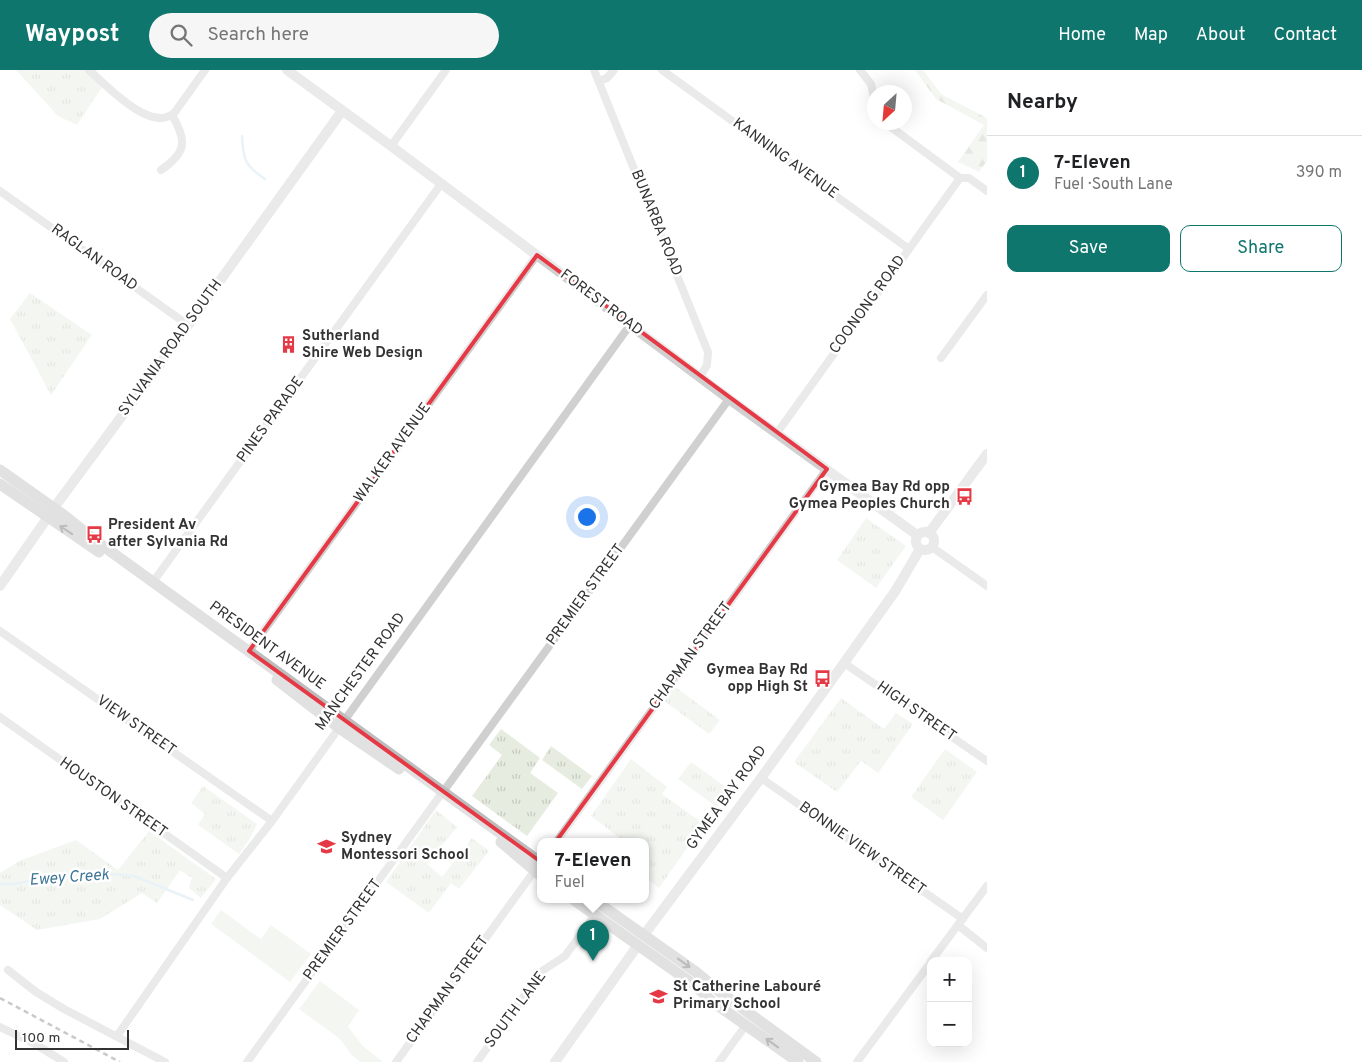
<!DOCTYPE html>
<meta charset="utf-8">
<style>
:root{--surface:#fff;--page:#f6f6f6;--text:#202124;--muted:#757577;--line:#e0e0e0;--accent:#0f766e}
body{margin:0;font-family:Overpass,sans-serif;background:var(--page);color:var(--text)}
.controls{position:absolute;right:15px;bottom:15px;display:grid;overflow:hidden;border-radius:10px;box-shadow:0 5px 20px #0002}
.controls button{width:45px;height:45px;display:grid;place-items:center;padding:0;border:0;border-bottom:1px solid var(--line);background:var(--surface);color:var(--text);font:25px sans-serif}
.compass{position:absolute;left:867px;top:15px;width:45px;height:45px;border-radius:50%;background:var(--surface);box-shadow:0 5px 20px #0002;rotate:206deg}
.scale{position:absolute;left:15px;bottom:12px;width:114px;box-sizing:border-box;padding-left:5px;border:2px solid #333;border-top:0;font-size:14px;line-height:18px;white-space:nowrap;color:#333;-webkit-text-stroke:4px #fff;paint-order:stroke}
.you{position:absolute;left:586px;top:446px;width:18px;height:18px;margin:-12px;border:4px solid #fff;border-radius:50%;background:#1a73e8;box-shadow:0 0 0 8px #1a73e833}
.badge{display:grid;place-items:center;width:32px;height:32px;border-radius:50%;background:var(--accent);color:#fff;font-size:16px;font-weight:700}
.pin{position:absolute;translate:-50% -41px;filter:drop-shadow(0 1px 2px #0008)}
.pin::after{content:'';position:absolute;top:26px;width:18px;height:15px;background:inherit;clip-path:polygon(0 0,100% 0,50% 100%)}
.popup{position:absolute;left:537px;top:768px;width:112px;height:65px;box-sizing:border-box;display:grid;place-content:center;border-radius:10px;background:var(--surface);filter:drop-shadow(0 1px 4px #0005);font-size:16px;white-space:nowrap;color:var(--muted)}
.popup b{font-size:19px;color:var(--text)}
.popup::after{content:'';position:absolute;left:50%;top:100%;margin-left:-10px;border:10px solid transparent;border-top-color:var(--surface)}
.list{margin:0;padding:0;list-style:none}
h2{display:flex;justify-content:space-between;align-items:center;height:65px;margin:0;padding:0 20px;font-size:21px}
h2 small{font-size:16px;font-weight:400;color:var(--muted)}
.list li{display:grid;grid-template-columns:32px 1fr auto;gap:15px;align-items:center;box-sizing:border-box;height:75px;padding:0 20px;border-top:1px solid var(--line)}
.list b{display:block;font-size:19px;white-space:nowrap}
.list p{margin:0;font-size:16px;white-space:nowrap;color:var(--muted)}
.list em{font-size:16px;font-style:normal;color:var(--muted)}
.actions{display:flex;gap:10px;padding:15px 20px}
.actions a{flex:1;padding:11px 0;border:1px solid var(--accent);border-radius:10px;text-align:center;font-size:18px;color:var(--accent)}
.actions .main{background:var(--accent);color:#fff}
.icon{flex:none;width:28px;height:28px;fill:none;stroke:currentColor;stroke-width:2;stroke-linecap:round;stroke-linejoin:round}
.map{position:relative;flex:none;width:987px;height:992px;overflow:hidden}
header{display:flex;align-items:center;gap:30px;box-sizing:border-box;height:70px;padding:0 25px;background:var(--accent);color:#fff}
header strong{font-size:24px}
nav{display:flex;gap:28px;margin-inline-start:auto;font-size:18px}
.search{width:350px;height:45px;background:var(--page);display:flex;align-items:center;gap:12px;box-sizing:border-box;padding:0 18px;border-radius:28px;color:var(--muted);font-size:19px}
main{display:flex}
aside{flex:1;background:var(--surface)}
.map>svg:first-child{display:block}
</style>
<header>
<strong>Waypost</strong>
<div class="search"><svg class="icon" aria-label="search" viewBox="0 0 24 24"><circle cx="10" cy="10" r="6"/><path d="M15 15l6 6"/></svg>Search here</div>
<nav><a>Home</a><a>Map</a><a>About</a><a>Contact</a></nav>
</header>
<main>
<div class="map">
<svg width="987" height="992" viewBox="0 0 987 992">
<defs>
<pattern id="grass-tufts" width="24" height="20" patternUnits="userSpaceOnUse" patternTransform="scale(1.25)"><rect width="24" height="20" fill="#e6ecdf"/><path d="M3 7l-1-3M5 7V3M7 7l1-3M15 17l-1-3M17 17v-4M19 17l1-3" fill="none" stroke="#c6cbc0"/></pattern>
<pattern id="forest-firs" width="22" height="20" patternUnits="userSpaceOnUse" patternTransform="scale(1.25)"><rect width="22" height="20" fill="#e6ecdf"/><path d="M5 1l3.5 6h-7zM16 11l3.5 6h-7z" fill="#c6cbc0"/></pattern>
</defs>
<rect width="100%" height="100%" fill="#fff"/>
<g fill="url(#grass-tufts)">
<polygon points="16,0 89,0 104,14 77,55 58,46"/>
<polygon points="30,223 92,265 51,325 10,249"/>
<polygon points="866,448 906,476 876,518 837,490"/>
<polygon points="671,614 720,650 709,664 660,628"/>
<polygon points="841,628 884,659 896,643 913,654 878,703 861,691 837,722 794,692"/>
<polygon points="501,659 540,688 530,703 558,723 527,766 472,726 502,685 489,675"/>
<polygon points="551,676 592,706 582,719 542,690"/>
<polygon points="945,679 977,702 943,750 911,727"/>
<polygon points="631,689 667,717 662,724 704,754 659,818 646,808 646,772 625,772 591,746"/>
<polygon points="691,692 730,720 717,737 678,709"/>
<polygon points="203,716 257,754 249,770 239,784 198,755 205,744 191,733"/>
<polygon points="436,740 457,757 427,794 442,807 472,768 489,781 459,819 451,813 429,843 386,812"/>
<polygon points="149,761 216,809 201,828 189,818 192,808 180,800 157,833 142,823 100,849 37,860 0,835 0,803 19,791 76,770 118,800"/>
</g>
<polygon fill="url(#forest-firs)" points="915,0 923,0 941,24 987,48 987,91 979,102 958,92 984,55 936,29"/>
<g fill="#e6ecdf">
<polygon points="221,840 261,869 271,855 311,884 290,912 211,854"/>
<polygon points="320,911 359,940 348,957 363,976 383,992 360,992 352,985 339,968 299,939"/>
</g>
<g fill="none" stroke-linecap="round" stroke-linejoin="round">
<g stroke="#cfe2ee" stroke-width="2.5">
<path d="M242 66C243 89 245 96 265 109"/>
<polyline points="0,814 16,814 53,806 95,803 134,806 193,830"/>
</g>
<g stroke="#d0d0d0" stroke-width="8">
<path d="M89 0C106 15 152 65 175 42L205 0"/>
<polyline points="594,0 708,282 707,295 700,307"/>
<polyline points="662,0 909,179"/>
<polyline points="860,0 871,14 874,28"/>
<polyline points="599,11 607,8 614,0"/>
<polyline points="884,52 960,108"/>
<polyline points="391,76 446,0"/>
<path d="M161 100C187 82 187 71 172 45"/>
<polyline points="960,108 969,108 987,121"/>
<polyline points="0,121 188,255"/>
<polyline points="941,288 987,225"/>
<polyline points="777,363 960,108"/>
<polyline points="932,477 987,516"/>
<polyline points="153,512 441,114"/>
<polyline points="0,561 272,751"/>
<polyline points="249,581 537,185"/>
<polyline points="844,593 987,691"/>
<polyline points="0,647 227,808"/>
<polyline points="344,651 630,255"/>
<polyline points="761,708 963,849"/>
<polyline points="443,722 729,329"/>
<polyline points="556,772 827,399"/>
<polyline points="958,855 987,878"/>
<polyline points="931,891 987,816"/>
<polyline points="8,900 36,922 64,939 165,992"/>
<polyline points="0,957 35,974 64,992"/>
<polyline points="117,966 227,808 272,751 339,658"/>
<polyline points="247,992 439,727"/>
<polyline points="396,992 535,800"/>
<polyline points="477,992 542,901 565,886 595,845"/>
<polyline points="719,992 746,955"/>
<polyline points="857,992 931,892"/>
</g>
<g stroke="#d0d0d0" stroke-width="10">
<polyline points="287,0 391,76 729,329 917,465"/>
<circle cx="925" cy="471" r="9"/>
<polyline points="929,463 987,384"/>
<polyline points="0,516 59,431 150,308 342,41"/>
<polyline points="644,865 761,708 844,593 896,520 920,479"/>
<polyline points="555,992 638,875"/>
</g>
<g stroke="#bdbdbd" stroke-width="11">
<polyline points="0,400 65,446 99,473 540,792"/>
<polyline points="0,414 99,482"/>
<polyline points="277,610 339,658 399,699"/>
<polyline points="501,772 540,805"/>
<polyline points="574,830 693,914 713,932 798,992"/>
<polyline points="594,830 696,902 720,922 816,992"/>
</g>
<polyline stroke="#888" stroke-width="2.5" stroke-dasharray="5 4" stroke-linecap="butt" points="0,928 120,992"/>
</g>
<defs><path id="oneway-shaft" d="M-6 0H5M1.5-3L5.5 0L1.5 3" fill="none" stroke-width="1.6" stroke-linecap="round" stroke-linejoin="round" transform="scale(1.25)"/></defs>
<g stroke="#6a6a6a">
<use href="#oneway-shaft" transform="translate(66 460) rotate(-146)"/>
<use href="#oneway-shaft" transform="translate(684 893) rotate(36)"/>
<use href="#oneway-shaft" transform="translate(772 973) rotate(-144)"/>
</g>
<path d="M0 0H987V992H0ZM537 185 827 399 541 792 249 581Z" fill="#fff" fill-opacity=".55" fill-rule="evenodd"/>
<path fill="none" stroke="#e63946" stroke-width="4" stroke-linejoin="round" d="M537 185 827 399 541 792 249 581Z"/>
<defs>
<symbol id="building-bare" viewBox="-9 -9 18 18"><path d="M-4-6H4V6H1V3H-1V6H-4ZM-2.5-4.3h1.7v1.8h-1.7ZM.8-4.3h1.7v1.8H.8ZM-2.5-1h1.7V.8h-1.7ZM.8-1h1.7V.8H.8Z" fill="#e63946" stroke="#fff" stroke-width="2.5" paint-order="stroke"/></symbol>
<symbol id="bus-bare" viewBox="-9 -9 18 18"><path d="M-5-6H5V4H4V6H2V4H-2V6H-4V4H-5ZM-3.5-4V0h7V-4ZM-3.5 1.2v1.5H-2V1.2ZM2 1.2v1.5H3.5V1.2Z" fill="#e63946" stroke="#fff" stroke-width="2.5" paint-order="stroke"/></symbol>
<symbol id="school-bare" viewBox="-9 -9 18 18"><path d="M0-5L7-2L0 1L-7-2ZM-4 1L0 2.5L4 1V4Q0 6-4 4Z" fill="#e63946" stroke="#fff" stroke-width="2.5" paint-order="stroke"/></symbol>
</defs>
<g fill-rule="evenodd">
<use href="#building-bare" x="276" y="262" width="25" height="25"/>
<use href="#bus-bare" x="952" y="414" width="25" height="25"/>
<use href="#bus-bare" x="82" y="452" width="25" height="25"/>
<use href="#bus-bare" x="810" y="596" width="25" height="25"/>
<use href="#school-bare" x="314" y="764" width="25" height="25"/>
<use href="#school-bare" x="646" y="914" width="25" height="25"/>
</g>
<g text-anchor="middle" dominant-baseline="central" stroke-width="5" stroke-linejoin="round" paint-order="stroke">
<g font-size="15" fill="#333" stroke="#fff">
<text transform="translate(785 89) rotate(36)">KANNING AVENUE</text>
<text transform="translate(656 153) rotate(68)">BUNARBA ROAD</text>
<text transform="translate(94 188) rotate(36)">RAGLAN ROAD</text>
<text transform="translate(601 233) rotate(37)">FOREST ROAD</text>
<text transform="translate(868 235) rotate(-54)">COONONG ROAD</text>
<text transform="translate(171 278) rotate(-54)">SYLVANIA ROAD SOUTH</text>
<text transform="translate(271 350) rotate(-54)">PINES PARADE</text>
<text transform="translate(393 383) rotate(-54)">WALKER AVENUE</text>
<text transform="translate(586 525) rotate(-54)">PREMIER STREET</text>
<text transform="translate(267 576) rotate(36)">PRESIDENT AVENUE</text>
<text transform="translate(691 586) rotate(-54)">CHAPMAN STREET</text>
<text transform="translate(361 602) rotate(-54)">MANCHESTER ROAD</text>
<text transform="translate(916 642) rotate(35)">HIGH STREET</text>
<text transform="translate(136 656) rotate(35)">VIEW STREET</text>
<text transform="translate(113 728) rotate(35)">HOUSTON STREET</text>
<text transform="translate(727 728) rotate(-54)">GYMEA BAY ROAD</text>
<text transform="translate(862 779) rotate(35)">BONNIE VIEW STREET</text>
<text transform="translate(343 860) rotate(-54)">PREMIER STREET</text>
<text transform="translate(448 920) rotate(-54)">CHAPMAN STREET</text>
<text transform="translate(516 940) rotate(-53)">SOUTH LANE</text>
</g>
<g font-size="15" font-weight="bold" fill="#333" stroke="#fff" text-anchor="start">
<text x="302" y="266">Sutherland<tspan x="302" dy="17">Shire Web Design</tspan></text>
<text x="950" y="417" text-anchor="end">Gymea Bay Rd opp<tspan x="950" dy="17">Gymea Peoples Church</tspan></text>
<text x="108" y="455">President Av<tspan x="108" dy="17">after Sylvania Rd</tspan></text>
<text x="808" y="600" text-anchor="end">Gymea Bay Rd<tspan x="808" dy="17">opp High St</tspan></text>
<text x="341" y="768">Sydney<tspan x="341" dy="17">Montessori School</tspan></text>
<text x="673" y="917">St Catherine Labouré<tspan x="673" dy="17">Primary School</tspan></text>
</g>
<g font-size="16" font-style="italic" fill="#3f7597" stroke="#fff">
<text transform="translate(69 808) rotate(-4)">Ewey Creek</text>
</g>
</g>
</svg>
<div class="controls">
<button>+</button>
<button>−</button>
</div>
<svg class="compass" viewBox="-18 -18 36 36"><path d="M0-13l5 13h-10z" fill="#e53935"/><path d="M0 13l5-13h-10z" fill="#757577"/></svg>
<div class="scale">100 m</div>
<div class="you"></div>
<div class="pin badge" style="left:593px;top:891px">1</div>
<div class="popup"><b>7-Eleven</b>Fuel</div>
</div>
<aside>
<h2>Nearby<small></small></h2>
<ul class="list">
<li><span class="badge">1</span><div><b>7-Eleven</b><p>Fuel · South Lane</p></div><em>390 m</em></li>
</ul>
<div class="actions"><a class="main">Save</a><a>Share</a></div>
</aside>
</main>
